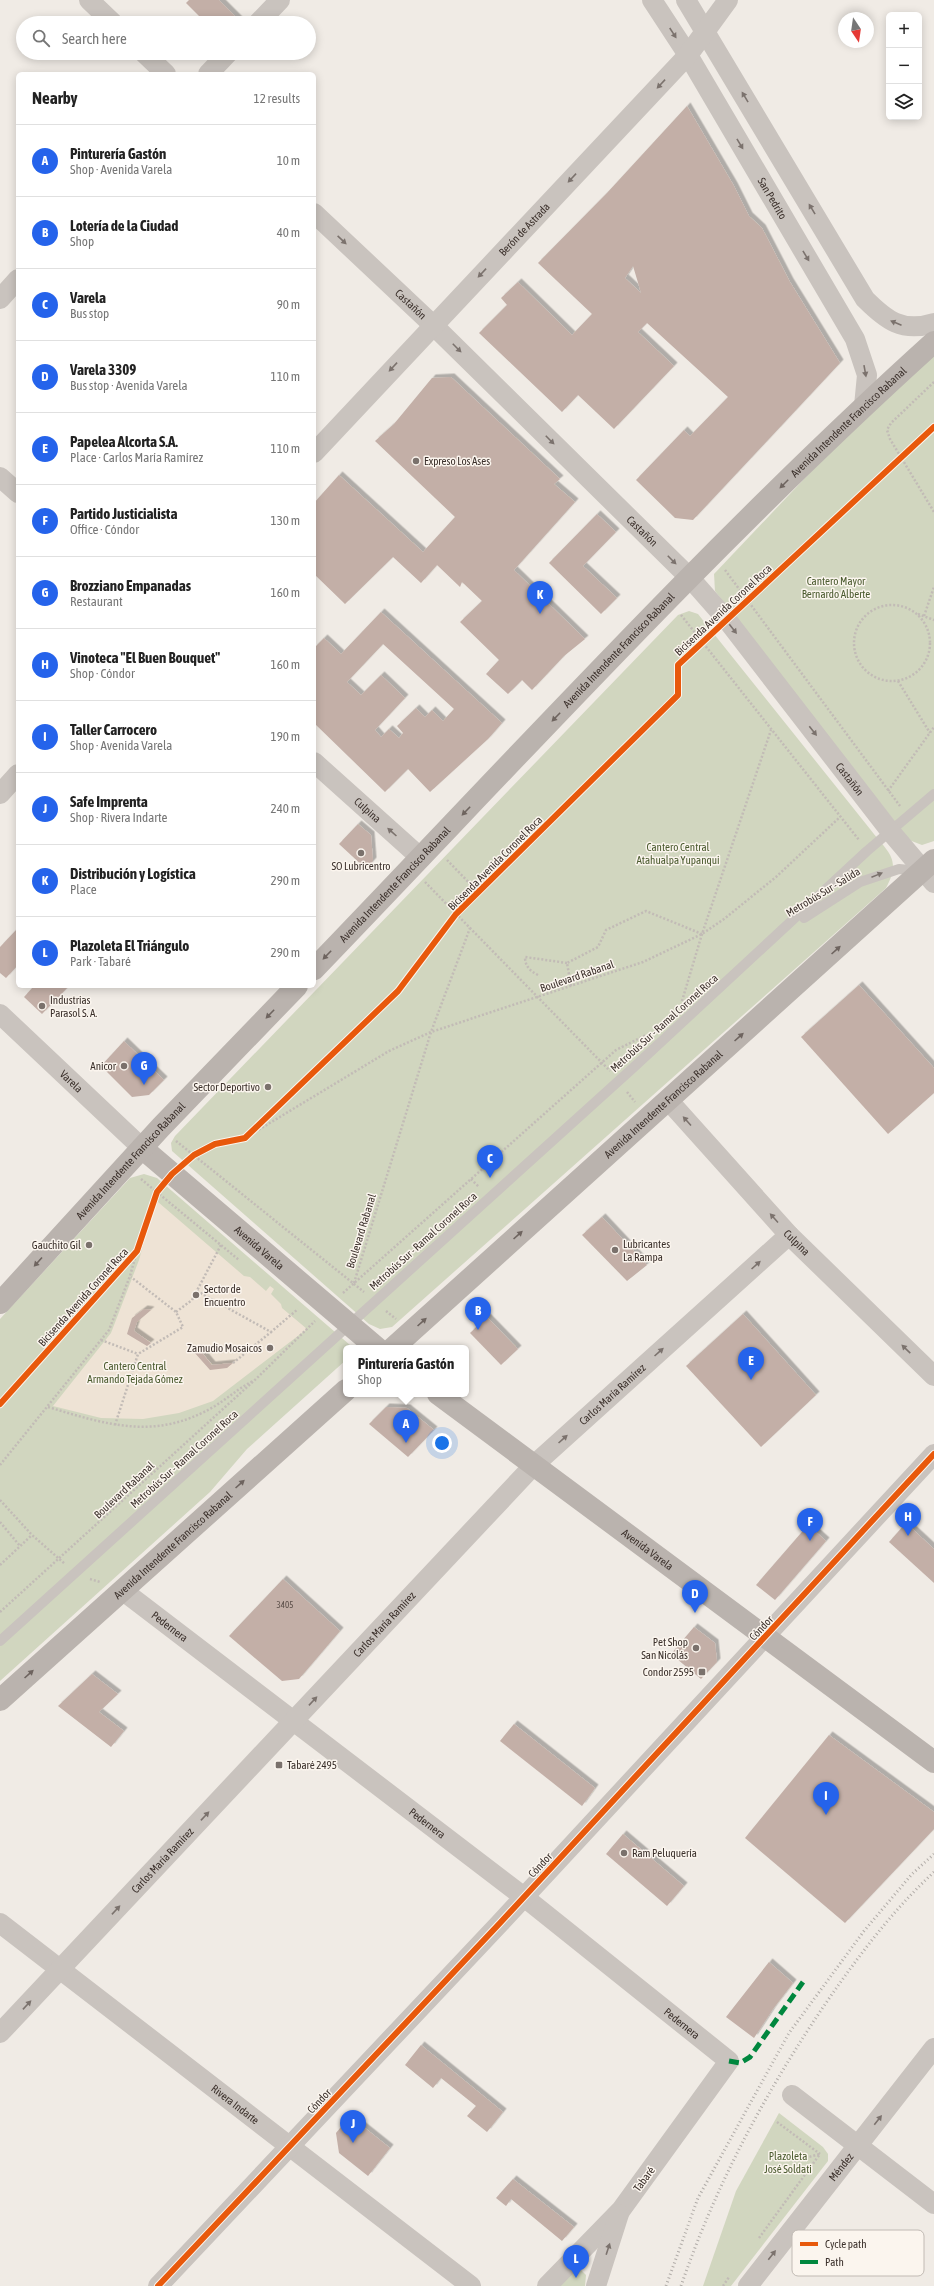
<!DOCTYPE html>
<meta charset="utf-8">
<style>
:root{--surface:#fff;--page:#f2f2f2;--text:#222;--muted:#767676;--line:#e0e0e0;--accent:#2563eb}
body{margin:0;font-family:"Asap Condensed",sans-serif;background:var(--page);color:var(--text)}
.controls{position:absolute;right:12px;top:12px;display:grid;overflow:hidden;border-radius:6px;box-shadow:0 2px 10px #0003}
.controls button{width:36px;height:36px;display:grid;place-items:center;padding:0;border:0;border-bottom:1px solid var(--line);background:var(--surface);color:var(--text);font:20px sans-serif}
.compass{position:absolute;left:838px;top:12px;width:36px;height:36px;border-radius:50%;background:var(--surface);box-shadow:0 2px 10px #0003;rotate:167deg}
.you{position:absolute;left:442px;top:1443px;width:14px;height:14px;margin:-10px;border:3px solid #fff;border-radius:50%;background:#1a73e8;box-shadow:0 0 0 6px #1a73e833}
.badge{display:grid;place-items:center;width:26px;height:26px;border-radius:50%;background:var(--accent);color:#fff;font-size:13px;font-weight:700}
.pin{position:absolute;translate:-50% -33px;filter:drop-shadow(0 1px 2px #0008)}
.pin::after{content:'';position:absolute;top:21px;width:14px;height:12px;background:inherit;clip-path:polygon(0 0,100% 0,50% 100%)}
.popup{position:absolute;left:343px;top:1345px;width:126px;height:52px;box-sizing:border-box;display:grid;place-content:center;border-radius:6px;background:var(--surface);filter:drop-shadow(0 1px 3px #0005);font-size:13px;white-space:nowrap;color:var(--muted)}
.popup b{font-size:15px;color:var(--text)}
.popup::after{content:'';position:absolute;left:50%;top:100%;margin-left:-8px;border:8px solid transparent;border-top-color:var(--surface)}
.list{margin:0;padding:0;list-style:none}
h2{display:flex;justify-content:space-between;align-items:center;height:52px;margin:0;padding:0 16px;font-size:17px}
h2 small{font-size:13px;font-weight:400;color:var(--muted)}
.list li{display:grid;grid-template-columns:26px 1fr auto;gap:12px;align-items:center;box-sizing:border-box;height:72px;padding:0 16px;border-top:1px solid var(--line)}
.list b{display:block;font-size:15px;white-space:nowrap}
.list p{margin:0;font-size:13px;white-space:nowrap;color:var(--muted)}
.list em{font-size:13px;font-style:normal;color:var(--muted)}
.icon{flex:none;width:22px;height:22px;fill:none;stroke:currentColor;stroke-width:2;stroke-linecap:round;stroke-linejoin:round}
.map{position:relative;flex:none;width:934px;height:2286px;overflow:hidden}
.search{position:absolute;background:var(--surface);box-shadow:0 2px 10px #0003;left:16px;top:16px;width:300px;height:44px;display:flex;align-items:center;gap:10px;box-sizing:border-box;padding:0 14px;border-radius:22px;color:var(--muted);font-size:15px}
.panel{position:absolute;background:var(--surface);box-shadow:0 2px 10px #0003;left:16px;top:72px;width:300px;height:916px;border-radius:6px}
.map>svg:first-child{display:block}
</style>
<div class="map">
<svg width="934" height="2286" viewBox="0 0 934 2286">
<defs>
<filter id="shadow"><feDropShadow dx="3.5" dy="-3.5" stdDeviation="0" flood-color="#0004"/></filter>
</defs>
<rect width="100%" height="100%" fill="#f0ebe5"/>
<g fill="#d1d6bf">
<polygon points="934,342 934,841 922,845 909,840 715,591 714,574"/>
<path d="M689 611 698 614 870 829C888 853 902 858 886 888L392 1327 380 1329 369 1324 172 1151 171 1143 175 1136 678 615Z"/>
<polygon points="144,1174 157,1178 350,1345 350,1348 346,1348 346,1360 247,1449 210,1492 0,1681 0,1319 130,1178"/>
<polygon points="779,2113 823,2147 828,2154 828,2161 731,2286 703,2286 736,2191"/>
<polygon points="579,2268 586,2275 585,2286 557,2286 576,2269"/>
</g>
<polygon fill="#eee3d5" points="158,1202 244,1276 250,1277 266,1291 270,1286 274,1289 271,1294 281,1304 282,1308 307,1329 213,1401 179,1413 143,1419 101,1418 53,1406 111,1333 139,1260 152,1213"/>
<g fill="#c3afa7" fill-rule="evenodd" filter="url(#shadow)">
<polygon points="189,0 219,0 239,20 236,23 206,23 186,3"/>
<path d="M687 106 734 186 749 216 762 228 790 282 840 363 693 520 675 518 636 480 684 430 690 436 728 397 647 323 638 332 674 366 614 429 578 395 562 412 479 333 507 305 501 298 518 282 572 335 592 314 538 263 607 193ZM633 266 639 286 641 293 625 278Z"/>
<polygon points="451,377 560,479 554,484 575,502 514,570 585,639 564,656 532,690 522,680 508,694 486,674 499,660 460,622 482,601 462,582 460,587 437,565 421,583 393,557 345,604 314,574 314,503 339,475 423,552 455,517 375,441 394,424 432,378"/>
<polygon points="597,514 616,532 583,566 617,598 601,614 549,563"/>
<path d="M381 612 502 723 488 739 430 792 408 769 385 792 314 723V648L324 638 341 654ZM383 644 454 709 443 721 432 710 425 717 416 708 397 726 403 733 399 738 389 729 381 737 375 730 405 698 381 675 361 695 347 682Z"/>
<polygon points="358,824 371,835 373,861 366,869 339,844"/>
<polygon points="18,928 18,965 6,978 0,973 0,947"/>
<polygon points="859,985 934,1068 934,1093 888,1134 801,1037"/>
<polygon points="34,986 69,986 42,1014 24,997"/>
<polygon points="124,1041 164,1080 149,1095 132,1097 101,1066"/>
<polygon points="602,1217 647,1265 627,1281 582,1235"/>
<polygon points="144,1309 151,1310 137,1322 134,1331 151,1343 147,1346 127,1334 132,1318"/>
<polygon points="743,1314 816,1395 761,1447 686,1366"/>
<polygon points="487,1317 518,1349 501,1365 470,1333"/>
<polygon points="198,1348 212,1365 233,1363 227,1368 210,1370 194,1352"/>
<polygon points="386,1407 407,1408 434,1430 408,1457 369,1424"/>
<polygon points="906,1523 934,1549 934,1583 889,1542"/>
<polygon points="808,1525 826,1541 775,1600 756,1585"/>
<polygon points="283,1579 340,1631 299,1679 282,1681 229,1636"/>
<polygon points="694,1627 715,1643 717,1662 701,1679 671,1654"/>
<polygon points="92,1674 118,1694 99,1712 124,1731 111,1747 58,1706"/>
<polygon points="514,1724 595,1788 582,1806 500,1741"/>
<polygon points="829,1735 934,1812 934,1829 845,1923 745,1838"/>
<polygon points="623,1834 684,1886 667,1906 606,1854"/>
<polygon points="769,1962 793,1983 773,2009 754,2038 726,2017"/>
<polygon points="421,2045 503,2112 487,2132 467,2116 476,2106 441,2078 433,2088 405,2065"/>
<polygon points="350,2116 390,2148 368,2176 339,2153 336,2133"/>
<polygon points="513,2179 574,2227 562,2241 511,2199 506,2206 496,2198"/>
</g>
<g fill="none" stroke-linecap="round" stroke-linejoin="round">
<g stroke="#c2bbb6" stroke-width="2.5" stroke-dasharray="2 2" stroke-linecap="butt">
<polyline points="934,382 891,423 887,430 890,439 934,512"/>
<polyline points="725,570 900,806"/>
<circle cx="892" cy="643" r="38"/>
<polyline points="918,614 934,620"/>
<polyline points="681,615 859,840"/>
<polyline points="924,616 934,587"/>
<polyline points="898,681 930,733"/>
<polyline points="888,791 934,727"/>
<polyline points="447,860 479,893"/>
<polyline points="425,882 610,1071"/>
<path d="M538 975C530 971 525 966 525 957L567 963"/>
<polyline points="571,986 567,963 598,947 606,930 646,911 702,934"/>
<polyline points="682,1001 702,934 771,730"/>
<polyline points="627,1092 635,1102"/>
<polyline points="245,1138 389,1051 431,1032 643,962 702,934 724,919 776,877 840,817"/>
<polyline points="176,1141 364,1292"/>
<polyline points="141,1179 239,1260"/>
<polyline points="471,1179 479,1187"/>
<polyline points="354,1283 431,1032 470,928"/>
<polyline points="197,1291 271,1332 298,1309"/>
<polyline points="343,1293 616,1050 646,1035"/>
<polyline points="386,1311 396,1319"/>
<polyline points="176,1312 192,1300 221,1245"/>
<polyline points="101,1340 138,1354"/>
<polyline points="233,1363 271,1332"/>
<path d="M48 1407C108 1425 156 1441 215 1406 228 1398 239 1388 253 1381"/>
<polyline points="115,1425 138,1354 183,1327 176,1312 131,1277"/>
<polyline points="0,1465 109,1330 130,1276 137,1251"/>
<polyline points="0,1500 32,1535 65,1564"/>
<polyline points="0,1522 20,1546"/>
<polyline points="0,1565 32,1535"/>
<polyline points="90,1579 100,1582"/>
<polyline points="0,1612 257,1378 315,1321"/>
<polyline points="777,2122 820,2154"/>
<polyline points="794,2161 820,2154"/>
<polyline points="759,2238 820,2154"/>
<polyline points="723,2286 729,2277"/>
</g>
<g stroke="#c9c3be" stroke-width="10">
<polyline points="804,918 860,882 899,869 919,871"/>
<polyline points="0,1641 634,1067 867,851 934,794"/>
</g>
<g stroke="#c9c3be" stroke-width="20">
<polyline points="89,0 113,23"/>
<path id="s1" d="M652 0 688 55 855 339 867 375 864 406"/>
<path d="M686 0 865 299C886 320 902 333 934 323"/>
<polyline points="258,23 280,0"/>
<polyline points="144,53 166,74"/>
<polyline points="208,74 228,53"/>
<path id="s2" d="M314 213 433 325 690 578 727 620 890 831 934 883"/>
<polyline points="0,299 18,279"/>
<path id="s3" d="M314 453 688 55 728 0"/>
<polyline points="0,477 18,493"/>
<path id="s4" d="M314 762 421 858"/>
<polyline points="0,794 18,774"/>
<path id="s5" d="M0 1014 142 1148"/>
<path id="s6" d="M668 1100 789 1235 934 1376"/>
<path id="s7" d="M122 1590 524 1897 729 2061 621 2210 547 2286"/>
<path id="s8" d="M0 1923 471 2286"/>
<path id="s9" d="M0 2033 534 1465 789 1235"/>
<polyline points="792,2095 934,2204"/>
<polyline points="158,2286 500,1923 934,1454"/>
<polyline points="596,2286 619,2214"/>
<path id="s10" d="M748 2286 934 2048"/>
</g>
<g stroke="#bab3ae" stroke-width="22">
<path id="s11" d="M314 969C518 757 716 539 934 342"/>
<path id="s12" d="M142 1148 377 1348"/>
<path id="s13" d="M0 1303 161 1127 297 986"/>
<path id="s14" d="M393 1348 934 860"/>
<path id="s15" d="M438 1394 934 1762"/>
<path id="s16" d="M0 1700 346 1390"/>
</g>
<g stroke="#b1aca8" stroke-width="3" stroke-dasharray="1 3" stroke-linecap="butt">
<polyline points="666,2286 698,2198 789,2033 864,1931 912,1874 934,1854"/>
<path d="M681 2286C716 2184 767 2089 828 2000 860 1954 893 1910 934 1872"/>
</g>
<polyline stroke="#00873e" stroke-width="5" stroke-dasharray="10 5" stroke-linecap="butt" points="729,2061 740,2063 750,2057 803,1982"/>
<defs>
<g id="cycleway">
<polyline points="0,1404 137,1251 157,1192 172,1174 194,1155 215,1144 245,1138 398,991 456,914 678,695 678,665 934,427"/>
<polyline points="158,2286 500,1923 934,1454"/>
</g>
</defs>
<use href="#cycleway" stroke="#fbf5ee" stroke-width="8"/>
<use href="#cycleway" stroke="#e8590c" stroke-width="6"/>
</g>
<defs><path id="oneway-solid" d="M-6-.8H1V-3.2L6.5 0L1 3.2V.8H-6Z"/></defs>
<g fill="#7b726d">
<use href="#oneway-solid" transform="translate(673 33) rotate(57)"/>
<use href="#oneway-solid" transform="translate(661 84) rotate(133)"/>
<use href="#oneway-solid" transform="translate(745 97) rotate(-121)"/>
<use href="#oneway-solid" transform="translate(740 144) rotate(59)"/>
<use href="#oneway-solid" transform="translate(572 178) rotate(133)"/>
<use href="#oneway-solid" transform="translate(812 209) rotate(-121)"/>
<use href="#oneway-solid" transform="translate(342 240) rotate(43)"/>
<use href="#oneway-solid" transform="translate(806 256) rotate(59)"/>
<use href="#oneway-solid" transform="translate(482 273) rotate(133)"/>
<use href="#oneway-solid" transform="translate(896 323) rotate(-157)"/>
<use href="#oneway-solid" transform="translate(457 348) rotate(45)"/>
<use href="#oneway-solid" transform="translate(393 367) rotate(133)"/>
<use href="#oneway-solid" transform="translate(865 371) rotate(80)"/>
<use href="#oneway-solid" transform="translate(550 440) rotate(45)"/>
<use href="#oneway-solid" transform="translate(672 560) rotate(45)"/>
<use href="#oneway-solid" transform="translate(733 629) rotate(52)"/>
<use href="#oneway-solid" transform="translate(813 731) rotate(52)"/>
<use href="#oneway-solid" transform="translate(392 832) rotate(-138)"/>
<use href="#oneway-solid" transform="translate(877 875) rotate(-22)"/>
<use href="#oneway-solid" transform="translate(687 1121) rotate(-132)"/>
<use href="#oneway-solid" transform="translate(774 1218) rotate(-132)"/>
<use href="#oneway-solid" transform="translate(756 1265) rotate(-42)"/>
<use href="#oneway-solid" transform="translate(906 1349) rotate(-136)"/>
<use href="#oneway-solid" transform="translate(659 1352) rotate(-42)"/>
<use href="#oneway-solid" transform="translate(563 1439) rotate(-42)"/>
<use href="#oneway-solid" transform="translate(313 1701) rotate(-47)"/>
<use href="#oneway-solid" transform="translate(205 1816) rotate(-47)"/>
<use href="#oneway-solid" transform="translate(116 1910) rotate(-47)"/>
<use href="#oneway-solid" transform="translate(27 2005) rotate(-47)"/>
<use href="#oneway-solid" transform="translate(878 2120) rotate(-52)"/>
<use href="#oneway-solid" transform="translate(608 2249) rotate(-72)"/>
<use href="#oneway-solid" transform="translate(772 2255) rotate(-52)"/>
</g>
<g fill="#6e645f">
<use href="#oneway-solid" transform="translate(784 484) rotate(135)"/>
<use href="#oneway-solid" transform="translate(556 717) rotate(134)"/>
<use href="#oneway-solid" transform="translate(466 811) rotate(134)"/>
<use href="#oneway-solid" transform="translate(836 950) rotate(-42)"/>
<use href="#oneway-solid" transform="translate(327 955) rotate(134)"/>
<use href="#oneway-solid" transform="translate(270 1014) rotate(134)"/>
<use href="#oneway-solid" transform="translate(739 1037) rotate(-42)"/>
<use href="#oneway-solid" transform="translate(518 1235) rotate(-42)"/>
<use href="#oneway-solid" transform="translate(38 1262) rotate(132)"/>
<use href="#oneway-solid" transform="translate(422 1322) rotate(-42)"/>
<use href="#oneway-solid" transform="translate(240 1484) rotate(-42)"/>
<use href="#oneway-solid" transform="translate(29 1674) rotate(-42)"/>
</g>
<g fill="#7a716c" stroke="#fbf5ee" stroke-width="1.5">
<circle cx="416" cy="461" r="4"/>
<circle cx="361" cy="853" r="4"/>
<circle cx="42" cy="1006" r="4"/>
<circle cx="124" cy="1066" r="4"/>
<circle cx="268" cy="1087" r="4"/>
<circle cx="89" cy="1245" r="4"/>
<circle cx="615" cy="1250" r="4"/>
<circle cx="196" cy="1295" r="4"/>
<circle cx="270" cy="1348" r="4"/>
<circle cx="696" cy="1648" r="4"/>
<rect x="698" y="1668" width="8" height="8" rx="2"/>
<rect x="275" y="1761" width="8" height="8" rx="2"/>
<circle cx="624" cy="1853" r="4"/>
</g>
<g text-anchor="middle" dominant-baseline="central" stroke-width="3" stroke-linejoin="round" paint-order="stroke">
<g font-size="9" fill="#5d504a">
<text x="285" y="1605">3405</text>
</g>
<g font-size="11" fill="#3b302b" stroke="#fbf5ee">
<text stroke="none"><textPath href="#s1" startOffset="232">San Pedrito</textPath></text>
<text stroke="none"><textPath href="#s3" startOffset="307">Berón de Astrada</textPath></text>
<text stroke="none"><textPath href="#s2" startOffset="133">Castañón</textPath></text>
<text stroke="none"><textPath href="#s11" startOffset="765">Avenida Intendente Francisco Rabanal</textPath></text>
<text stroke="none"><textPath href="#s2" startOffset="457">Castañón</textPath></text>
<text transform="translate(723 610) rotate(-43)">Bicisenda Avenida Coronel Roca</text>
<text stroke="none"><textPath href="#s11" startOffset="441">Avenida Intendente Francisco Rabanal</textPath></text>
<text stroke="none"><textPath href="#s2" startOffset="781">Castañón</textPath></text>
<text stroke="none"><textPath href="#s4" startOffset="72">Culpina</textPath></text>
<text transform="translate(495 863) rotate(-45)">Bicisenda Avenida Coronel Roca</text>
<text stroke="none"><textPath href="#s11" startOffset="117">Avenida Intendente Francisco Rabanal</textPath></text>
<text transform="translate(823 892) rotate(-31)">Metrobús Sur - Salida</text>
<text transform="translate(577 976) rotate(-19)">Boulevard Rabanal</text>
<text transform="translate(664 1023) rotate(-42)">Metrobús Sur - Ramal Coronel Roca</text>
<text stroke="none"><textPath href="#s5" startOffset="98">Varela</textPath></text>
<text stroke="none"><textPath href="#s14" startOffset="364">Avenida Intendente Francisco Rabanal</textPath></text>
<text stroke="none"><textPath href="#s13" startOffset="193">Avenida Intendente Francisco Rabanal</textPath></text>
<text transform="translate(361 1231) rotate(-73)">Boulevard Rabanal</text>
<text transform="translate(423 1241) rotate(-42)">Metrobús Sur - Ramal Coronel Roca</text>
<text stroke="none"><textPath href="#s6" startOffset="192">Culpina</textPath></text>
<text stroke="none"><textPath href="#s12" startOffset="154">Avenida Varela</textPath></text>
<text transform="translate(83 1297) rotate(-48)">Bicisenda Avenida Coronel Roca</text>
<text stroke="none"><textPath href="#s9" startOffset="885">Carlos María Ramírez</textPath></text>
<text transform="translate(184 1459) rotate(-42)">Metrobús Sur - Ramal Coronel Roca</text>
<text transform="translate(124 1490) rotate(-43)">Boulevard Rabanal</text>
<text stroke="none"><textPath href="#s16" startOffset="232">Avenida Intendente Francisco Rabanal</textPath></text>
<text stroke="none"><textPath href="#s15" startOffset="261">Avenida Varela</textPath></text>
<text stroke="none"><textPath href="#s9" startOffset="561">Carlos María Ramírez</textPath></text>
<text stroke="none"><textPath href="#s7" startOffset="60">Pedernera</textPath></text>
<text transform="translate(761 1628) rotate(-47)">Cóndor</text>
<text stroke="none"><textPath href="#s7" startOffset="384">Pedernera</textPath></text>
<text stroke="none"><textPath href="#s9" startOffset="237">Carlos María Ramírez</textPath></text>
<text transform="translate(540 1865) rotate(-47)">Cóndor</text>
<text stroke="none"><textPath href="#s7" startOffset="708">Pedernera</textPath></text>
<text transform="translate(319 2101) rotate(-47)">Cóndor</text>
<text stroke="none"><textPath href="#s8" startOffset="297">Rivera Indarte</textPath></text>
<text stroke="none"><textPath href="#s10" startOffset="151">Méndez</textPath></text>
<text transform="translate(644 2179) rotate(-54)">Tabaré</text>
</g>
<g font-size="11" fill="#3b302b" stroke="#fbf5ee" text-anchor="start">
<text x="424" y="461">Expreso Los Ases</text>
<text x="361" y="866" text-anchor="middle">SO Lubricentro</text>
<text x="50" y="1000">Industrias<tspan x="50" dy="13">Parasol S. A.</tspan></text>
<text x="116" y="1066" text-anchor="end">Anicor</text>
<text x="260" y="1087" text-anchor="end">Sector Deportivo</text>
<text x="623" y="1244">Lubricantes<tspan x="623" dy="13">La Rampa</tspan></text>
<text x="81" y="1245" text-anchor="end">Gauchito Gil</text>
<text x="204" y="1289">Sector de<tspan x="204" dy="13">Encuentro</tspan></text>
<text x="262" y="1348" text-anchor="end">Zamudio Mosaicos</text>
<text x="688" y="1642" text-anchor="end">Pet Shop<tspan x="688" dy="13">San Nicolás</tspan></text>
<text x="694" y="1672" text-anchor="end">Condor 2595</text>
<text x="287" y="1765">Tabaré 2495</text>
<text x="632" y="1853">Ram Peluquería</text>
</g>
<g font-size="11" fill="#4a5a2e" stroke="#fbf5ee">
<text x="836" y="581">Cantero Mayor<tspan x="836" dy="13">Bernardo Alberte</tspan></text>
<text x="678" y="847">Cantero Central<tspan x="678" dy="13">Atahualpa Yupanqui</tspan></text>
<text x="135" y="1366">Cantero Central<tspan x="135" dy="13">Armando Tejada Gómez</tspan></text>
<text x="788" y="2156">Plazoleta<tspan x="788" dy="13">José Soldati</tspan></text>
</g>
</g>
<rect x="792" y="2230" width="132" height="46" rx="6" fill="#fbf5ee" stroke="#c1bab4" stroke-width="1"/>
<rect x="800" y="2242" width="18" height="4" fill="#e8590c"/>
<rect x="800" y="2260" width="18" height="4" fill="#00873e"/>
<g font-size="11" fill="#3b302b">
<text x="825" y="2248">Cycle path</text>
<text x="825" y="2266">Path</text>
</g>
</svg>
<div class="controls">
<button>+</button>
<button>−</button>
<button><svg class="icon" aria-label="layers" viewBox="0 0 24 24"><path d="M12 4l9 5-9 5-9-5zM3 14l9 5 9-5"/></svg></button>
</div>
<svg class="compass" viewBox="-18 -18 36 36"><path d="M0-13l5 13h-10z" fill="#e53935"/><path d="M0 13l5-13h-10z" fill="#767676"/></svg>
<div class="you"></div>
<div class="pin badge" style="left:406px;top:1443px">A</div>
<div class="popup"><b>Pinturería Gastón</b>Shop</div>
<div class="pin badge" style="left:478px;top:1330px">B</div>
<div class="pin badge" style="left:490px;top:1178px">C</div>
<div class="pin badge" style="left:695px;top:1613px">D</div>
<div class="pin badge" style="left:751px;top:1380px">E</div>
<div class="pin badge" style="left:810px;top:1541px">F</div>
<div class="pin badge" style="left:144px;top:1085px">G</div>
<div class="pin badge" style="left:908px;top:1536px">H</div>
<div class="pin badge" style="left:826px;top:1815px">I</div>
<div class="pin badge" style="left:353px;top:2143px">J</div>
<div class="pin badge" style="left:540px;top:614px">K</div>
<div class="pin badge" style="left:576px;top:2278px">L</div>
<div class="search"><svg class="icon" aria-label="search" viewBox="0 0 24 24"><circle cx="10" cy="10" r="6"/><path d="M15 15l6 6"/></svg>Search here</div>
<section class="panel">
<h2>Nearby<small>12 results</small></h2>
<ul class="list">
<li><span class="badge">A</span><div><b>Pinturería Gastón</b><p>Shop · Avenida Varela</p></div><em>10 m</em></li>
<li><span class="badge">B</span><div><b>Lotería de la Ciudad</b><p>Shop</p></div><em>40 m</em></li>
<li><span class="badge">C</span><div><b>Varela</b><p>Bus stop</p></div><em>90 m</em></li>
<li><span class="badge">D</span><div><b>Varela 3309</b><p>Bus stop · Avenida Varela</p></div><em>110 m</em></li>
<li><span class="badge">E</span><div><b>Papelea Alcorta S.A.</b><p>Place · Carlos María Ramírez</p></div><em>110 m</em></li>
<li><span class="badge">F</span><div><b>Partido Justicialista</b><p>Office · Cóndor</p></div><em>130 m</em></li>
<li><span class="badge">G</span><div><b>Brozziano Empanadas</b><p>Restaurant</p></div><em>160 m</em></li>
<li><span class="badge">H</span><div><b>Vinoteca &quot;El Buen Bouquet&quot;</b><p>Shop · Cóndor</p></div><em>160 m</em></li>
<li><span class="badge">I</span><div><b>Taller Carrocero</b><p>Shop · Avenida Varela</p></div><em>190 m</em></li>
<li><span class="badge">J</span><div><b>Safe Imprenta</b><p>Shop · Rivera Indarte</p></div><em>240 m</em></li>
<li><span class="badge">K</span><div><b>Distribución y Logística</b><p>Place</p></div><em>290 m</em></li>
<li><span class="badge">L</span><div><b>Plazoleta El Triángulo</b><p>Park · Tabaré</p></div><em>290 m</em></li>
</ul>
</section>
</div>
